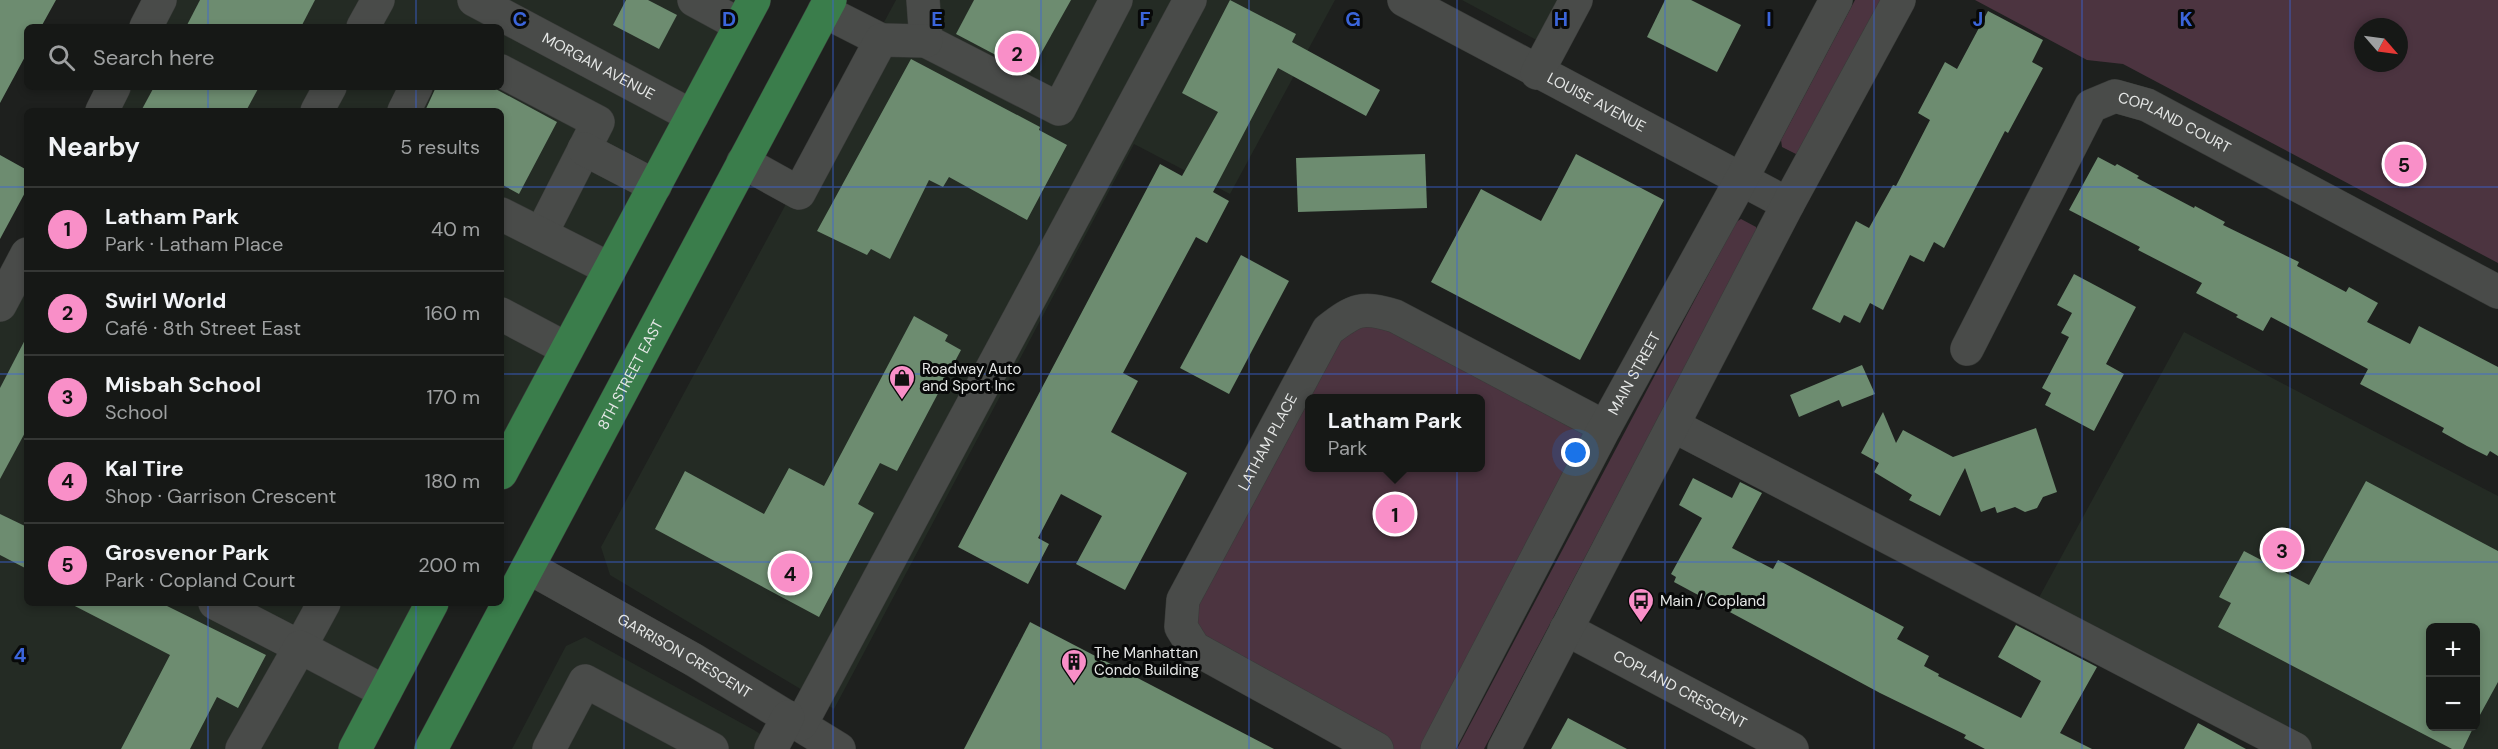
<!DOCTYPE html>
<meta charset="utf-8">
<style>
:root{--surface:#161816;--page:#1f211f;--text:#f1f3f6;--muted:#9ea0a1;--line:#353735;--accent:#f98fc8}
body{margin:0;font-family:"DM Sans",sans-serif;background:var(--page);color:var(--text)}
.controls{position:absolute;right:18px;bottom:18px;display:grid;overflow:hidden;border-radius:9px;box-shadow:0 3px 9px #0003}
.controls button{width:54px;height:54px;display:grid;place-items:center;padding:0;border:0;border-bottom:2px solid var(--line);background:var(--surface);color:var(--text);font:30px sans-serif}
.compass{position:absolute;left:2354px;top:18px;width:54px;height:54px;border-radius:50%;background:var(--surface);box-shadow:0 3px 9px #0003;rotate:118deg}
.you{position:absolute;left:1576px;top:453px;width:21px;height:21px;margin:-15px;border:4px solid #fff;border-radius:50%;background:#1a73e8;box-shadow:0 0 0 9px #1a73e833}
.badge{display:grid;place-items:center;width:39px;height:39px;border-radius:50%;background:var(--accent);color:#111;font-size:20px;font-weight:700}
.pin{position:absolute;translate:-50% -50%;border:3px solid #fff;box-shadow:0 2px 6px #0006}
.popup{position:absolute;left:1305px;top:394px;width:180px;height:78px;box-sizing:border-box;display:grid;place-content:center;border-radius:9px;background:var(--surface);filter:drop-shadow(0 2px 4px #0005);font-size:20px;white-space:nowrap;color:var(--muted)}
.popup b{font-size:22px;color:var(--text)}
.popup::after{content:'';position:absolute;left:50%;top:100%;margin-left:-12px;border:12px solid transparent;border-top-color:var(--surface)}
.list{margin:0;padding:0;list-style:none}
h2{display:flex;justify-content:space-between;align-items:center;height:78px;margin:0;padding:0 24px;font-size:26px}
h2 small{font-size:20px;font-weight:400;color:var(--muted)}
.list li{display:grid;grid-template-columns:39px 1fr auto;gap:18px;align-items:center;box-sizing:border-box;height:84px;padding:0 24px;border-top:2px solid var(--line)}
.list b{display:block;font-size:22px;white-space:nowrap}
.list p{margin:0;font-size:20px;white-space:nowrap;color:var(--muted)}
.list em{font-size:20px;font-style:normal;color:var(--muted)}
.icon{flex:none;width:33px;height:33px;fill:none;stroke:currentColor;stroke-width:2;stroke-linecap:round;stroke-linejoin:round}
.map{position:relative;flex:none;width:2498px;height:749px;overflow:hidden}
.search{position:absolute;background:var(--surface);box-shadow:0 3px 9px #0003;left:24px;top:24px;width:480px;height:66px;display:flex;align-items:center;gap:15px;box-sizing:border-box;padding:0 21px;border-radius:9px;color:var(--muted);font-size:22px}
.panel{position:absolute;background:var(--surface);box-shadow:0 3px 9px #0003;left:24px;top:108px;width:480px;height:498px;border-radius:9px}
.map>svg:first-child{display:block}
</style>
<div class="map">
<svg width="2498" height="749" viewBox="0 0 2498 749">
<rect width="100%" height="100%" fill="#1e201e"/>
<g fill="#242b24" fill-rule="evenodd">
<polygon points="160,0 754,0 501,472 501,111 102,111 114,87 501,87 501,27 146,27"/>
<polygon points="896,0 1335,0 1230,194 1134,144 834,709 610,575 601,547"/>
<polygon points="1462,0 1565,0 1542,43"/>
<polygon points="27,254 27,603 431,603 354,749 0,749 0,305"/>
<path d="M2184 332 2498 496V749H2310L2036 603ZM2430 628H2476V726H2430Z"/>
<polygon points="585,637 754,730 783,749 512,749 566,646"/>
</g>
<g fill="#4c3440" fill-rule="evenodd">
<polygon points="1855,0 1881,0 1800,153 1796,154 1782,147 1781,140"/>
<path d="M1975 0H2498V263L2123 64 2087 60ZM2363 27H2399V63H2363Z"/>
<polygon points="1741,219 1756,227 1756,233 1484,749 1457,749 1736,222"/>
<path d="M1350 313 1605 427 1437 749H1377L1194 648 1183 600ZM1310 398H1480V468H1310Z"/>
</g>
<g fill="#6d8c70">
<polygon points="0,0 56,0 41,27 27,27 27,53 0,103"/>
<polygon points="200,0 315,0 301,27 186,27"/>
<polygon points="626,0 648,0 677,15 659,49 613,25"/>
<polygon points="974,0 1071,0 1030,73 956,34"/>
<polygon points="1230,0 1296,34 1292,42 1380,90 1366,116 1278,68 1213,192 1229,201 1207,243 1196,237 1123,373 1138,381 1111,432 1187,473 1125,590 1076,564 1102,516 1061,494 1038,538 1049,544 1028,584 958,547 1160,164 1182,176 1218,112 1182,93"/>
<polygon points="1665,0 1691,0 1741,25 1717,72 1647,37"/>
<polygon points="1988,11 2043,40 2032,62 2043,68 2008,133 2005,131 1944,248 1934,242 1924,262 1910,255 1883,310 1870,303 1860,323 1844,315 1840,323 1812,309 1856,221 1869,228 1893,185 1896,186 1930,120 1918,113 1945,62 1957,69"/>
<polygon points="911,59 1040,127 1039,130 1067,145 1027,220 949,177 943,187 929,180 890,259 871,249 867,255 817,231"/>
<polygon points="154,87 259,87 246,111 141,111"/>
<polygon points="436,87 492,87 557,122 519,194 501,184 501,111 425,111"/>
<polygon points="1425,154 1427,208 1298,212 1296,158"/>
<polygon points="1576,154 1664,200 1580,360 1431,282 1481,189 1541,221"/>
<polygon points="0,155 27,170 27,189 0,239"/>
<polygon points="2098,157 2115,166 2117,164 2139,176 2137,178 2194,208 2195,206 2225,222 2223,225 2299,262 2297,266 2346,292 2349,287 2378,303 2367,322 2410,344 2419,326 2498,367 2498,456 2490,451 2487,456 2467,446 2442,432 2444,428 2360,384 2368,369 2271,317 2263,331 2236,317 2238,315 2196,293 2202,283 2138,250 2140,247 2069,210"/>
<polygon points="1241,255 1289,281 1229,394 1180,368"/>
<polygon points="2074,274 2136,307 2106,364 2124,374 2094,431 2045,405 2051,393 2042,388 2069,337 2061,333 2072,313 2057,305"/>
<polygon points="914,316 948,335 945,341 961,350 897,471 880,463 858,504 874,513 819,617 655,529 685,471 764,514 789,468 824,486"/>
<polygon points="27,336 27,429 0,479 0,388"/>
<polygon points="1862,365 1875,394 1842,407 1839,400 1799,417 1790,395"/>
<polygon points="1883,412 1896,443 1903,430 1953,457 2036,428 2057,492 2043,497 2037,508 2025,512 2015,507 1997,513 1995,507 1981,512 1965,468 1940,516 1909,500 1912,495 1874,472 1879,463 1861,453"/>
<polygon points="1693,478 1732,498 1740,482 1762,493 1732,548 1773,569 1778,560 1904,627 1897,639 1929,656 1924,666 1939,674 1938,676 2021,718 2041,681 1998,657 2016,625 2097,667 2060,733 2092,749 1985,749 1964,738 1966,735 1880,693 1674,582 1676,577 1671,574 1702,518 1679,505"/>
<polygon points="2366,481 2498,551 2498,682 2475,724 2475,627 2430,627 2430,726 2474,726 2463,749 2452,749 2218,627 2231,603 2219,597 2244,551 2309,585"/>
<polygon points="0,514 27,527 27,569 0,555"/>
<polygon points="69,603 161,603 266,655 238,708 217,697 190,749 121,749 170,655"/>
<polygon points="1030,622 1274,749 964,749"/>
<polygon points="1568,718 1627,749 1551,749"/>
<polygon points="2198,723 2246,749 2184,749"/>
</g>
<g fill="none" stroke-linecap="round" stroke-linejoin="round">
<defs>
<g id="minor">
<path id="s1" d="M474 0 692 116"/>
<polyline points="694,0 740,25"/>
<polyline points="923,0 926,41 1059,109 1116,0"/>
<path id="s2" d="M1404 0 1788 204"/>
<polyline points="824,11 881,40"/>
<polyline points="146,27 160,0"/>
<polyline points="363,27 378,0"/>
<polyline points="501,71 598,122 541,234"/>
<polyline points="1537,73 1576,0"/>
<polyline points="102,111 114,87"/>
<polyline points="317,111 330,87"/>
<polyline points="404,111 416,87"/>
<polyline points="584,149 655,186"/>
<polyline points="743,162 799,193 881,40 926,41"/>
<polyline points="501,214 610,269"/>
<polyline points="0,305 27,254"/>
<polyline points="501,314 567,349"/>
<path id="s3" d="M1967 349 2091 106 2115 96 2147 105 2498 292"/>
<polyline points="1674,426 2295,749"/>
<path id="s4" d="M528 567 694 660 839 749"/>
<polyline points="215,603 300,647 324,603"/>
<path id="s5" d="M1566 629 1792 749"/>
<polyline points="801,724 1190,0"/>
<polyline points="242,749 300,647 385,692"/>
<polyline points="549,749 585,681 712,749"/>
<polyline points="771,749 788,717"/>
<path id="s6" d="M1377 749 1194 648 1181 627 1183 600 1328 330C1355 309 1362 306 1395 316L1605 427"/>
<path id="s7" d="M1437 749 1605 427 1741 180 1836 0"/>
<polyline points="1504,749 1788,204 1899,0"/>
</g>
<g id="major">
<polyline points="501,473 754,0"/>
<polyline points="355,749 432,603"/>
<path id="s8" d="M431 749 830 0"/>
</g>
</defs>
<use href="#minor" stroke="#393b39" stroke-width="34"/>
<use href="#major" stroke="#393b39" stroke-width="34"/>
<use href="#minor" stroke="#494b49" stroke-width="33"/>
<use href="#major" stroke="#3a7d4b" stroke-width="33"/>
</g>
<path fill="none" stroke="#3b65da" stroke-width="1.5" stroke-opacity="0.55" d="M208 0V27M416 0V27M624 0V749M833 0V749M1041 0V749M1249 0V749M1457 0V749M1665 0V749M1874 0V749M2082 0V749M2290 0V749M208 87V111M416 87V111M0 187H27M501 187H2498M0 374H27M501 374H2498M0 562H27M501 562H2498M208 603V749M416 603V749"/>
<defs>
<symbol id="shop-pin" viewBox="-11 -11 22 30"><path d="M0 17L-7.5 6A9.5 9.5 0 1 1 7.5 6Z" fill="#f98fc8" stroke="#080909"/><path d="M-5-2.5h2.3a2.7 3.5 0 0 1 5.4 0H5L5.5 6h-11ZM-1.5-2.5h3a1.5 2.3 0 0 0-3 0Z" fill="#111"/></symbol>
<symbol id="bus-pin" viewBox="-11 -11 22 30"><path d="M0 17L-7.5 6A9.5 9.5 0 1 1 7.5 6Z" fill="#f98fc8" stroke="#080909"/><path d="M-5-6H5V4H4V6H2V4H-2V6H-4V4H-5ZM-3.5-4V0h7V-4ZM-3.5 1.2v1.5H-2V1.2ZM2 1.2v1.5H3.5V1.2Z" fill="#111"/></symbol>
<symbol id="building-pin" viewBox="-11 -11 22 30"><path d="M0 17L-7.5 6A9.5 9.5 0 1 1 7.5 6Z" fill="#f98fc8" stroke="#080909"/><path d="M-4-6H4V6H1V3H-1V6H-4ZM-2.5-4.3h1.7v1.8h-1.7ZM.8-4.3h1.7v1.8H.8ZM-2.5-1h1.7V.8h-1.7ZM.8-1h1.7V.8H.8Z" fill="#111"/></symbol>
</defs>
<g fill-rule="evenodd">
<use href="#shop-pin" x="887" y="363" width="30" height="40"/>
<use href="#bus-pin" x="1626" y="586" width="30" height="40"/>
<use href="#building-pin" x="1059" y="647" width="30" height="40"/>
</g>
<g text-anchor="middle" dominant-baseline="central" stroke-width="6" stroke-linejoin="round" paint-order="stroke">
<g font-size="15" fill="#e5e7e6" stroke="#080909">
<text stroke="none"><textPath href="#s1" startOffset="141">MORGAN AVENUE</textPath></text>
<text stroke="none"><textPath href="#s2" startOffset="218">LOUISE AVENUE</textPath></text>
<text stroke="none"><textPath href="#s3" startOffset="364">COPLAND COURT</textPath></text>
<text stroke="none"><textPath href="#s7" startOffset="424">MAIN STREET</textPath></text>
<text stroke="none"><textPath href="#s8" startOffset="424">8TH STREET EAST</textPath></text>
<text stroke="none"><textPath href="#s6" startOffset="440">LATHAM PLACE</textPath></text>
<text stroke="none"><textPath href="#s4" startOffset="180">GARRISON CRESCENT</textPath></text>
<text stroke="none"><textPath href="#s5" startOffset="129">COPLAND CRESCENT</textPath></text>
</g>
<g font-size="15" fill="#e5e7e6" stroke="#080909" text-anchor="start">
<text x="922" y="369">Roadway Auto<tspan x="922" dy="17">and Sport Inc</tspan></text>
<text x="1660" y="601">Main / Copland</text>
<text x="1094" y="653">The Manhattan<tspan x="1094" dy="17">Condo Building</tspan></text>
</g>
</g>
<g font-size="20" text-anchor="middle" font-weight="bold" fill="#3b65da" stroke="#080909" stroke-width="6" stroke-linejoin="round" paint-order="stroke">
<text x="520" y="26">C</text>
<text x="729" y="26">D</text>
<text x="937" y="26">E</text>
<text x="1145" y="26">F</text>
<text x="1353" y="26">G</text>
<text x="1561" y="26">H</text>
<text x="1769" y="26">I</text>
<text x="1978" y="26">J</text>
<text x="2186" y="26">K</text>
<text x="20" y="662">4</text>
</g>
</svg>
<div class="controls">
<button>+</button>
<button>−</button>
</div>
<svg class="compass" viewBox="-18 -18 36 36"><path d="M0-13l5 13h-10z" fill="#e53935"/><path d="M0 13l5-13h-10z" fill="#9ea0a1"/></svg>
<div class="you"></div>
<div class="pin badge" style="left:1395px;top:514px">1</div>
<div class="popup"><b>Latham Park</b>Park</div>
<div class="pin badge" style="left:1017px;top:53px">2</div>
<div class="pin badge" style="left:2282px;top:550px">3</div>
<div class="pin badge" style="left:790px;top:573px">4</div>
<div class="pin badge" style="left:2404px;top:164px">5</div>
<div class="search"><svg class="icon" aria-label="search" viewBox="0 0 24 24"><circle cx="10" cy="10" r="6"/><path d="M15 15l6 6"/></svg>Search here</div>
<section class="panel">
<h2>Nearby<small>5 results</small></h2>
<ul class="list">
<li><span class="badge">1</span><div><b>Latham Park</b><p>Park · Latham Place</p></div><em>40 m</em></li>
<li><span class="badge">2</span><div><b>Swirl World</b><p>Café · 8th Street East</p></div><em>160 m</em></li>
<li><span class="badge">3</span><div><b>Misbah School</b><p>School</p></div><em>170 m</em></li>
<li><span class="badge">4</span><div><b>Kal Tire</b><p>Shop · Garrison Crescent</p></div><em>180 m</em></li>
<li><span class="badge">5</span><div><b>Grosvenor Park</b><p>Park · Copland Court</p></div><em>200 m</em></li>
</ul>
</section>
</div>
